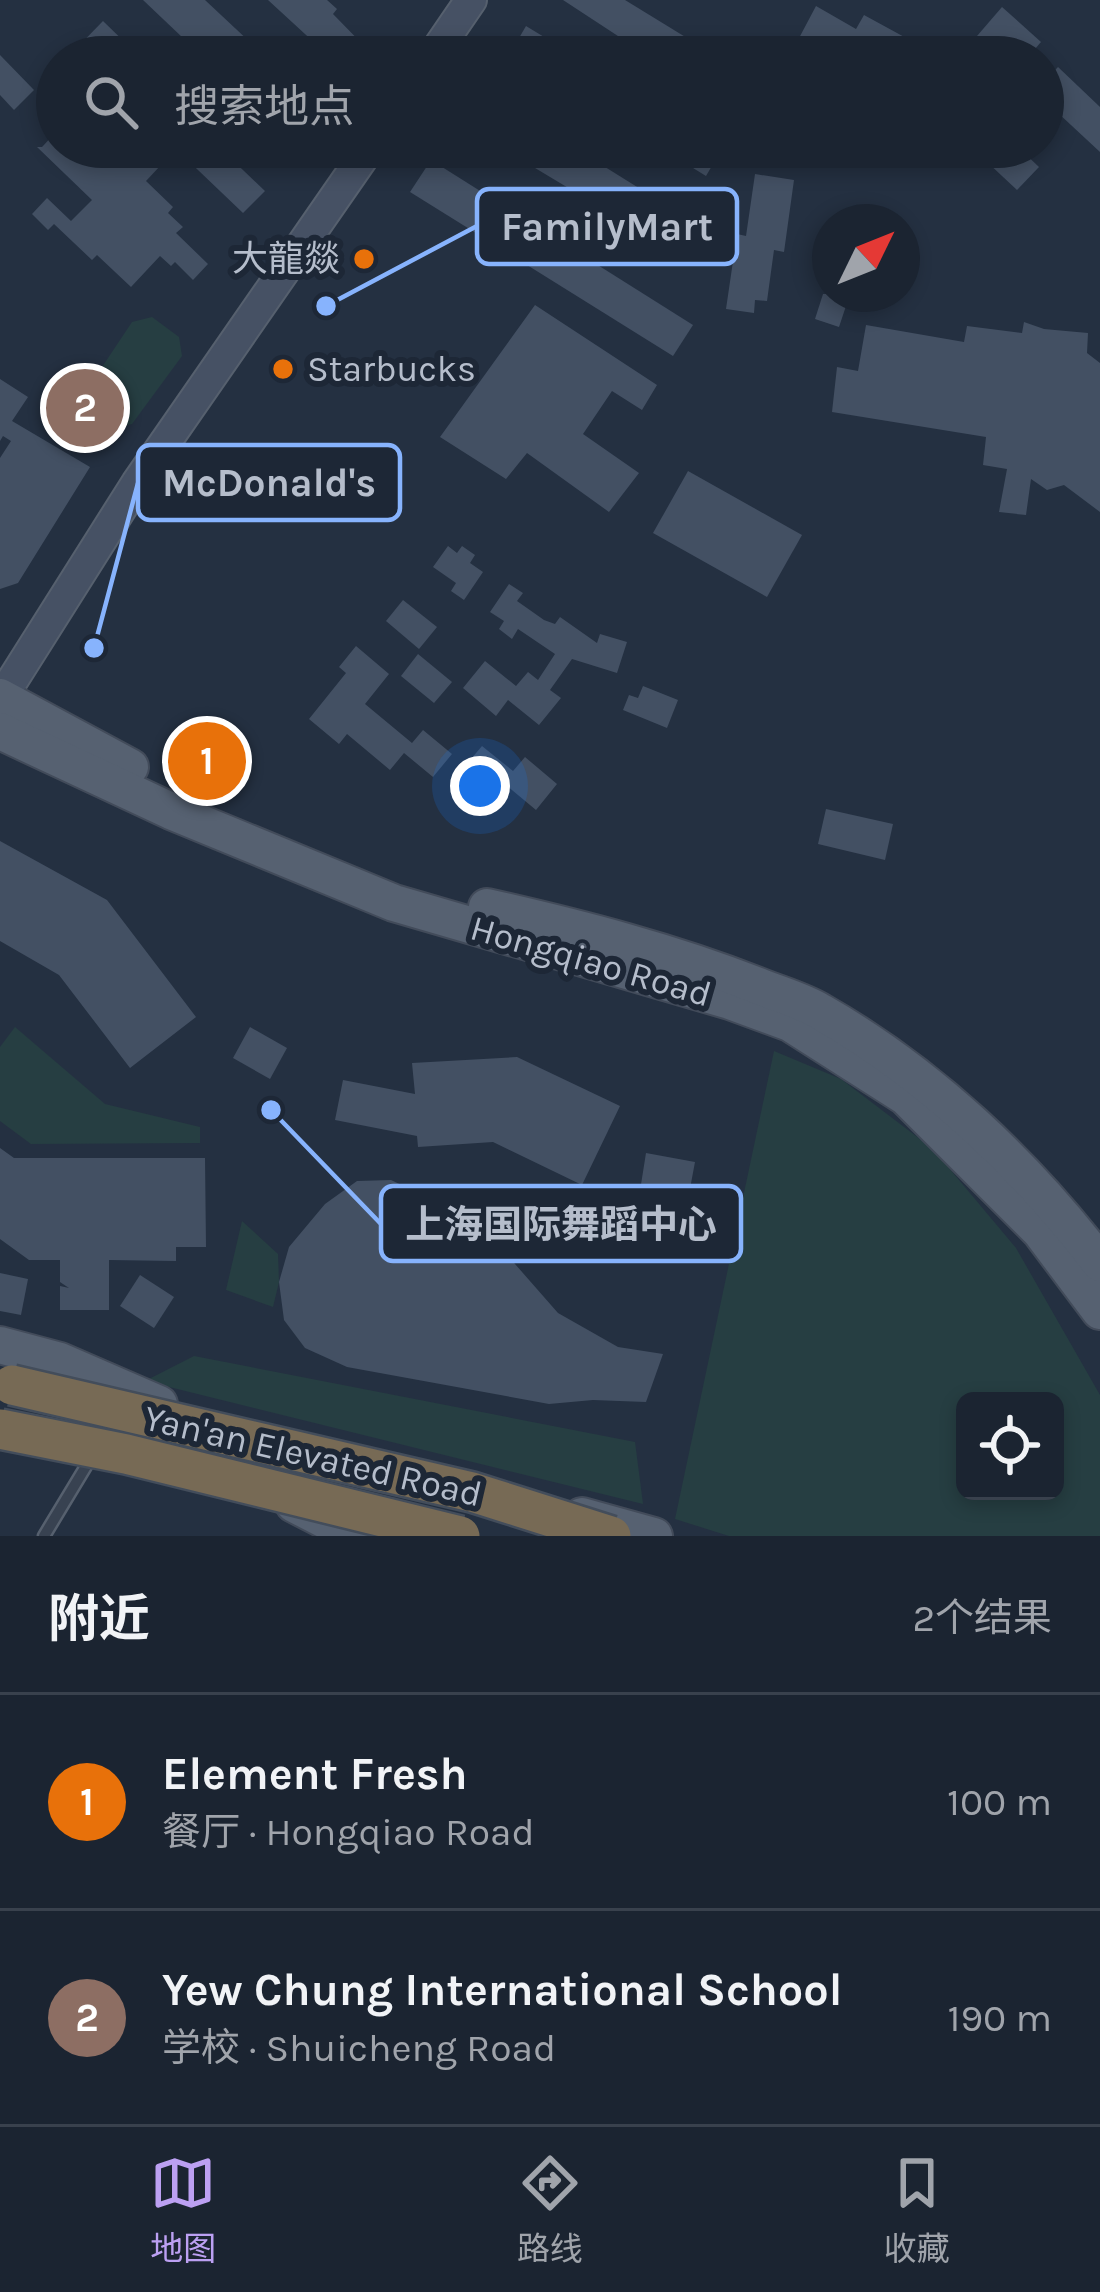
<!DOCTYPE html>
<html lang="zh">
<meta charset="utf-8">
<style>
:root{--surface:#1b2431;--page:#28303d;--text:#f1f3f6;--muted:#a0a4ab;--line:#39414d;--accent:#bca0f2}
body{margin:0;font-family:Karla,"Noto Sans SC",sans-serif;background:var(--page);color:var(--text)}
.controls{position:absolute;right:36px;bottom:36px;display:grid;overflow:hidden;border-radius:18px;box-shadow:0 6px 18px #0003}
.controls button{width:108px;height:108px;display:grid;place-items:center;padding:0;border:0;border-bottom:3px solid var(--line);background:var(--surface);color:var(--text);font:60px sans-serif}
.compass{position:absolute;left:812px;top:204px;width:108px;height:108px;border-radius:50%;background:var(--surface);box-shadow:0 6px 18px #0003;rotate:47deg}
.you{position:absolute;left:480px;top:786px;width:42px;height:42px;margin:-30px;border:9px solid #fff;border-radius:50%;background:#1a73e8;box-shadow:0 0 0 18px #1a73e833}
.badge{display:grid;place-items:center;width:78px;height:78px;border-radius:50%;background:var(--accent);color:#fff;font-size:39px;font-weight:700}
.pin{position:absolute;translate:-50% -50%;border:6px solid #fff;box-shadow:0 3px 12px #0006}
.list{margin:0;padding:0;list-style:none}
h2{display:flex;justify-content:space-between;align-items:center;height:156px;margin:0;padding:0 48px;font-size:51px}
h2 small{font-size:39px;font-weight:400;color:var(--muted)}
.list li{display:grid;grid-template-columns:78px 1fr auto;gap:36px;align-items:center;box-sizing:border-box;height:216px;padding:0 48px;border-top:3px solid var(--line)}
.list b{display:block;font-size:45px;white-space:nowrap}
.list p{margin:0;font-size:39px;white-space:nowrap;color:var(--muted)}
.list em{font-size:39px;font-style:normal;color:var(--muted)}
.icon{flex:none;width:66px;height:66px;fill:none;stroke:currentColor;stroke-width:2;stroke-linecap:round;stroke-linejoin:round}
.map{position:relative;flex:none;width:1100px;height:1536px;overflow:hidden}
.search{position:absolute;background:var(--surface);box-shadow:0 6px 18px #0003;left:36px;right:36px;top:36px;height:132px;display:flex;align-items:center;gap:30px;box-sizing:border-box;padding:0 42px;border-radius:66px;color:var(--muted);font-size:45px}
.sheet{height:588px;background:var(--surface)}
nav{display:flex;justify-content:space-around;align-items:center;box-sizing:border-box;height:168px;border-top:3px solid var(--line);background:var(--surface);font-size:33px;color:var(--muted)}
nav a{display:grid;justify-items:center;gap:6px}
nav .on{color:var(--accent)}
.map>svg:first-child{display:block}
</style>
<div class="map">
<svg width="1100" height="1536" viewBox="0 0 1100 1536">
<rect width="100%" height="100%" fill="#243041"/>
<g fill="#263e42" fill-rule="evenodd">
<polygon points="152,317 179,337 182,356 132,424 113,429 92,414 84,394 132,322"/>
<polygon points="15,1027 105,1104 200,1127 200,1143 31,1144 0,1121 0,1047"/>
<path d="M774 1051 841 1079 933 1149 1016 1248 1100 1395V1536H729L675 1519ZM965 1401H1055V1491H965Z"/>
<polygon points="242,1221 278,1254 279,1282 273,1307 226,1290"/>
<polygon points="194,1356 635,1442 643,1504 145,1381"/>
</g>
<g fill="#435063">
<polygon points="143,0 205,0 266,57 203,57"/>
<polygon points="268,0 327,0 337,9 333,14 375,57 330,57"/>
<polygon points="563,0 625,0 718,57 650,57"/>
<polygon points="816,6 856,29 864,15 908,39 898,57 863,57 850,50 846,57 829,47 825,55 798,40"/>
<polygon points="1002,7 1041,42 1028,57 1001,57 977,36"/>
<polygon points="103,21 140,57 68,57"/>
<polygon points="526,26 577,57 508,57"/>
<polygon points="0,55 34,90 14,110 0,95"/>
<polygon points="1058,67 1100,107 1100,152 1043,99 1043,83"/>
<polygon points="57,131 57,147 219,147 265,191 243,213 176,149 146,181 173,207 168,213 183,227 176,233 208,264 193,280 175,262 171,266 160,256 131,287 97,255 92,260 54,224 48,230 32,214 47,198 71,221 92,200 37,147 42,147"/>
<polygon points="500,147 573,147 703,228 685,258"/>
<polygon points="659,147 723,147 706,176"/>
<polygon points="971,147 1018,147 1039,167 1017,190"/>
<polygon points="431,160 693,325 673,356 410,192"/>
<polygon points="755,174 794,180 784,252 774,250 767,301 755,300 754,313 726,309 737,234 746,236"/>
<polygon points="823,294 850,294 839,327 815,319"/>
<polygon points="535,305 657,385 642,410 612,391 583,434 639,473 609,512 527,453 506,479 440,437"/>
<polygon points="1024,322 1044,329 1088,333 1087,353 1100,363 1100,512 1064,485 1047,490 1031,479 1026,515 999,512 1007,469 983,465 986,437 832,412 837,367 858,371 866,325 964,342 967,326 1022,333"/>
<polygon points="0,379 28,397 12,421 90,467 18,583 0,589 0,458 11,441 3,436 0,441"/>
<polygon points="688,471 802,535 767,597 653,533"/>
<polygon points="448,546 457,553 462,546 475,555 470,563 483,572 464,600 451,591 456,583 433,567"/>
<polygon points="509,584 523,593 517,601 544,620 555,624 560,617 597,643 600,634 627,642 617,673 572,659 550,690 561,698 539,725 508,700 496,716 463,688 485,661 516,686 528,672 538,680 555,654 518,629 512,639 499,629 504,621 490,612"/>
<polygon points="403,600 437,627 419,649 386,621"/>
<polygon points="356,646 389,674 365,704 412,743 423,730 452,754 433,777 404,753 390,770 347,734 339,744 309,719 346,673 339,667"/>
<polygon points="418,654 452,682 434,703 401,676"/>
<polygon points="643,686 678,700 667,728 623,710 629,695 638,698"/>
<polygon points="482,746 513,771 525,757 557,784 536,810 506,785 493,801 459,773"/>
<polygon points="826,809 893,824 885,860 818,844"/>
<polygon points="0,841 107,900 196,1017 130,1068 59,975 0,941"/>
<polygon points="250,1027 287,1048 270,1079 233,1058"/>
<polygon points="517,1057 620,1106 582,1185 493,1142 418,1147 417,1136 335,1120 343,1080 415,1094 412,1063"/>
<polygon points="0,1148 14,1158 205,1158 206,1247 176,1247 176,1261 109,1260 109,1310 60,1310 60,1286 69,1288 60,1282 60,1260 29,1260 0,1239"/>
<polygon points="646,1153 695,1162 687,1205 639,1197"/>
<polygon points="391,1180 433,1200 501,1248 558,1313 618,1347 663,1354 646,1402 593,1400 549,1404 347,1367 305,1348 284,1320 279,1282 289,1247 325,1204 357,1181"/>
<polygon points="0,1273 28,1279 21,1315 0,1311"/>
<polygon points="140,1275 174,1297 154,1328 120,1306"/>
</g>
<g fill="none" stroke-linecap="round" stroke-linejoin="round">
<defs>
<polyline id="lane" points="44,1536 91,1458"/>
<g id="secondary">
<polyline points="432,57 471,0"/>
<polyline points="0,700 137,483 370,147"/>
</g>
<g id="primary">
<polyline points="0,697 130,767"/>
<polyline points="0,731 171,811 394,903 730,1001 790,1023 906,1097 1040,1231 1100,1311"/>
<path d="M487 907C580 928 673 952 761 987 781 995 803 1001 821 1012 928 1073 1026 1165 1100 1263"/>
<polyline points="0,1345 60,1361 159,1404"/>
<polyline points="294,1504 356,1536"/>
<polyline points="582,1516 654,1536"/>
</g>
</defs>
<use href="#lane" stroke="#56606e" stroke-width="15"/>
<use href="#secondary" stroke="#56606e" stroke-width="34"/>
<use href="#primary" stroke="#424b5a" stroke-width="40"/>
<use href="#lane" stroke="#384251" stroke-width="10"/>
<use href="#secondary" stroke="#465164" stroke-width="30"/>
<use href="#primary" stroke="#566171" stroke-width="36"/>
<defs>
<g id="highway-bridge">
<polyline points="12,1385 472,1492 611,1536"/>
<polyline points="0,1429 126,1454 460,1536"/>
</g>
</defs>
<use href="#highway-bridge" stroke="#434d5b" stroke-width="44" stroke-linecap="butt"/>
<use href="#highway-bridge" stroke="#776a55" stroke-width="39"/>
</g>
<g fill="#e8710a" stroke="#1d2736" stroke-width="4.5">
<circle cx="364" cy="259" r="12"/>
<circle cx="283" cy="369" r="12"/>
</g>
<g text-anchor="middle" dominant-baseline="central" stroke-width="12" stroke-linejoin="round" paint-order="stroke">
<g font-size="36" fill="#b5bdcb" stroke="#1d2736" text-anchor="end">
<text x="340" y="259">大龍燚</text>
<text x="307" y="369" text-anchor="start">Starbucks</text>
</g>
<g font-size="36" fill="#b5bdcb" stroke="#1d2736">
<text transform="translate(591 961) rotate(16)">Hongqiao Road</text>
<text transform="translate(313 1456) rotate(13)">Yan'an Elevated Road</text>
</g>
</g>
<path fill="none" stroke="#87b3fd" stroke-width="4.5" d="M326 306L477 226M94 648L138 483M271 1110L381 1224"/>
<g fill="#87b3fd" stroke="#1d2736" stroke-width="4.5">
<circle cx="326" cy="306" r="12"/>
<circle cx="94" cy="648" r="12"/>
<circle cx="271" cy="1110" r="12"/>
</g>
<g fill="#1d2736" stroke="#87b3fd" stroke-width="4.5">
<rect x="477" y="189" width="260" height="75" rx="12"/>
<rect x="138" y="445" width="262" height="75" rx="12"/>
<rect x="381" y="1186" width="360" height="75" rx="12"/>
</g>
<g font-size="39" text-anchor="middle" font-weight="bold" fill="#b5bdcb">
<text x="607" y="240">FamilyMart</text>
<text x="269" y="496">McDonald's</text>
<text x="561" y="1238">上海国际舞蹈中心</text>
</g>
</svg>
<div class="controls">
<button><svg class="icon" aria-label="locate" viewBox="0 0 24 24"><circle cx="12" cy="12" r="6"/><path d="M12 2v4M12 18v4M2 12h4M18 12h4"/></svg></button>
</div>
<svg class="compass" viewBox="-18 -18 36 36"><path d="M0-13l5 13h-10z" fill="#e53935"/><path d="M0 13l5-13h-10z" fill="#a0a4ab"/></svg>
<div class="you"></div>
<div class="pin badge" style="left:207px;top:761px;background:#e8710a">1</div>
<div class="pin badge" style="left:85px;top:408px;background:#8d6e63">2</div>
<div class="search"><svg class="icon" aria-label="search" viewBox="0 0 24 24"><circle cx="10" cy="10" r="6"/><path d="M15 15l6 6"/></svg>搜索地点</div>
</div>
<section class="sheet">
<h2>附近<small>2个结果</small></h2>
<ul class="list">
<li><span class="badge" style="background:#e8710a">1</span><div><b>Element Fresh</b><p>餐厅 · Hongqiao Road</p></div><em>100 m</em></li>
<li><span class="badge" style="background:#8d6e63">2</span><div><b>Yew Chung International School</b><p>学校 · Shuicheng Road</p></div><em>190 m</em></li>
</ul>
</section>
<nav>
<a class="on"><svg class="icon" aria-label="map" viewBox="0 0 24 24"><path d="M3 6l6-2 6 2 6-2v14l-6 2-6-2-6 2zM9 4v14M15 6v14"/></svg>地图</a>
<a><svg class="icon" aria-label="directions" viewBox="0 0 24 24"><path d="M12 3l9 9-9 9-9-9zM9 14v-3h6M13 9l2 2-2 2"/></svg>路线</a>
<a><svg class="icon" aria-label="saved" viewBox="0 0 24 24"><path d="M7 4h10v16l-5-4-5 4z"/></svg>收藏</a>
</nav>
